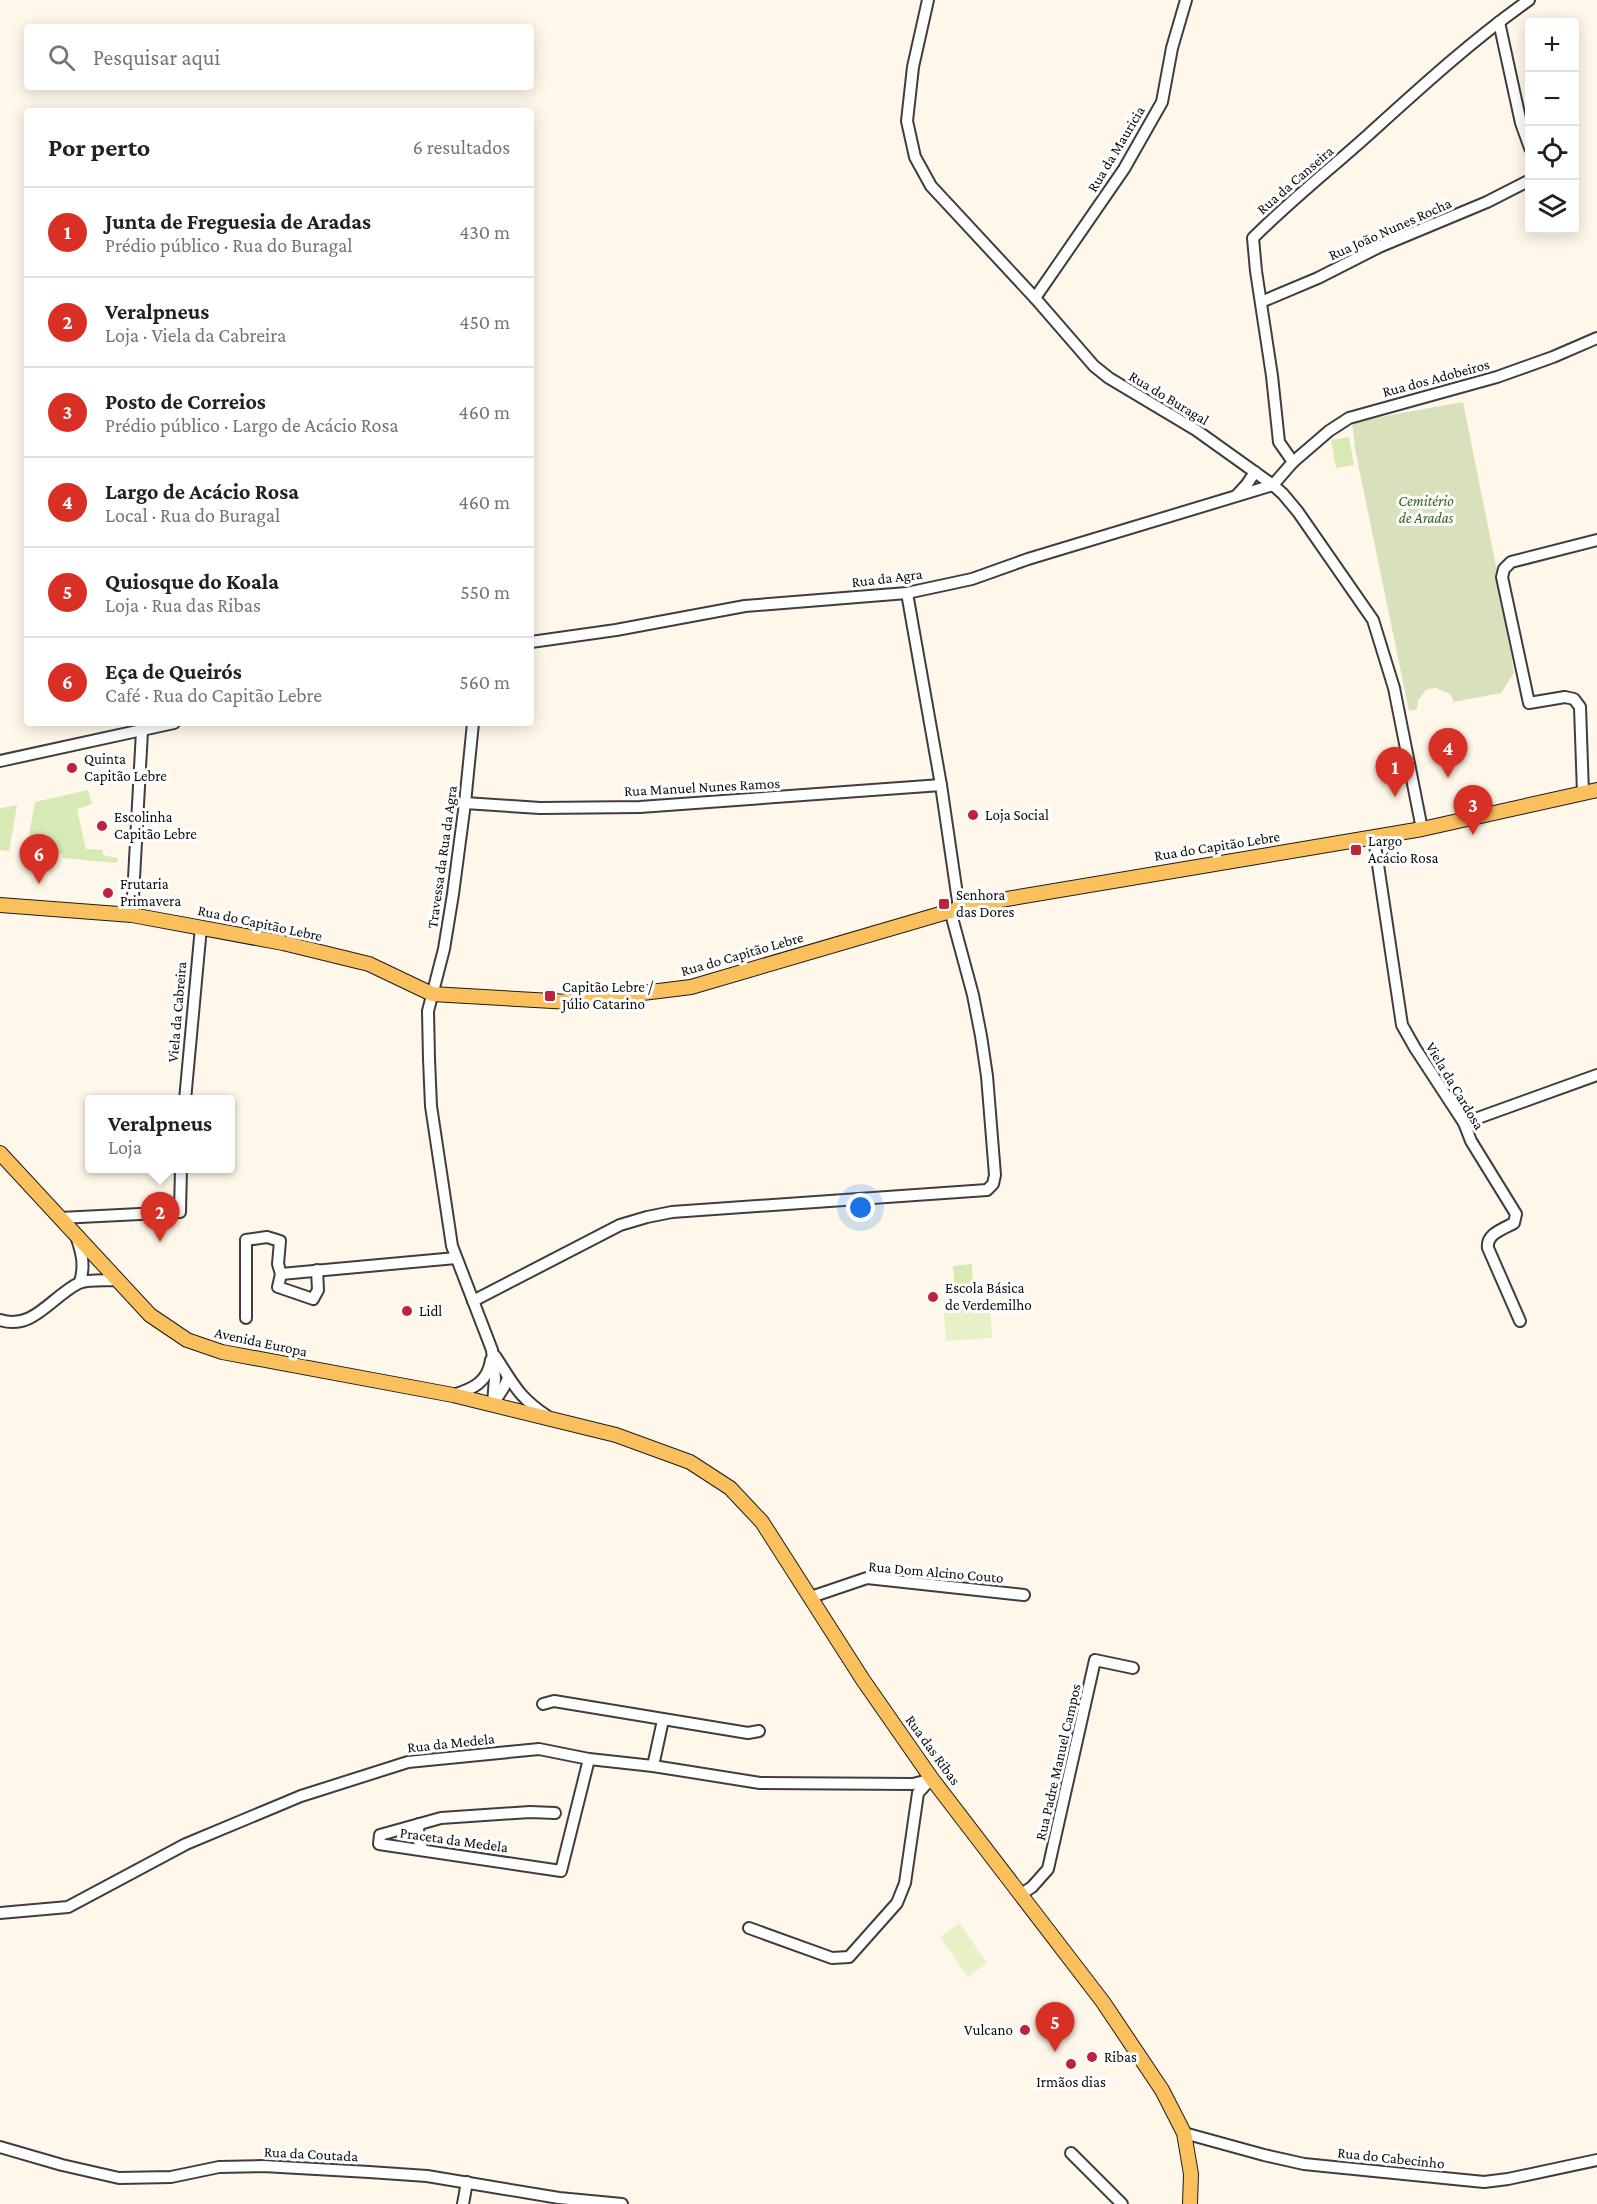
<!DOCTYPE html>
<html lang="pt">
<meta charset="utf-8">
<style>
:root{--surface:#fff;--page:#f6f6f6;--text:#202124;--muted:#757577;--line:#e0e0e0;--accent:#d93025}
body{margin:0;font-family:"Crimson Pro",serif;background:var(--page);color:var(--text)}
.controls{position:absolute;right:18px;top:18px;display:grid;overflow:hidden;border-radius:6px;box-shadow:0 3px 15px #0003}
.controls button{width:54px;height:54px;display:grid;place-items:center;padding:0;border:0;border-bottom:2px solid var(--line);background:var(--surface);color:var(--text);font:30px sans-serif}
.you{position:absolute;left:861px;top:1208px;width:21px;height:21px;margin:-15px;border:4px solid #fff;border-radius:50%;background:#1a73e8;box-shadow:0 0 0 9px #1a73e833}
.badge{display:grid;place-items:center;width:39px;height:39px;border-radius:50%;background:var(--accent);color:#fff;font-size:20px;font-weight:700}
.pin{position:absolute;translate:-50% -50px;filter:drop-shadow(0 2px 3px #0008)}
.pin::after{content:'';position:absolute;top:32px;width:21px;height:18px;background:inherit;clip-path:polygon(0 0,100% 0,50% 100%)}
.popup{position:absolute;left:85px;top:1095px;width:150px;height:78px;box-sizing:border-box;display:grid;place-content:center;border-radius:6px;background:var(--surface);filter:drop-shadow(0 2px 4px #0005);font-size:20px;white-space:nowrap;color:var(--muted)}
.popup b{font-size:22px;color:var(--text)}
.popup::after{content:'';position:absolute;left:50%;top:100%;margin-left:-12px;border:12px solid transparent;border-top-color:var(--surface)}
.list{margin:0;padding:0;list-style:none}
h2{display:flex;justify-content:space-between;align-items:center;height:78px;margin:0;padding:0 24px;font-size:26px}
h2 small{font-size:20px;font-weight:400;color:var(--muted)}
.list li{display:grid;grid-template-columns:39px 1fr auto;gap:18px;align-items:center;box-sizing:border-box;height:90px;padding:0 24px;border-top:2px solid var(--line)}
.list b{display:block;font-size:22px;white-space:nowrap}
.list p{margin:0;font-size:20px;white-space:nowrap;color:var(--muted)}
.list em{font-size:20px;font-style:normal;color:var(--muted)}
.icon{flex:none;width:33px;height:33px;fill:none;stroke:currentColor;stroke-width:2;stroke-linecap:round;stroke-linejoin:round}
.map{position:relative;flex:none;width:1597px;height:2204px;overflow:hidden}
.search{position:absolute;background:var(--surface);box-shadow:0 3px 15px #0003;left:24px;top:24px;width:510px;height:66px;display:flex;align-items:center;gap:15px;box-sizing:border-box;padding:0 21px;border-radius:6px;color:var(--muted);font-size:22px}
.panel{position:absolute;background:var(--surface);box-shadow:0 3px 15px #0003;left:24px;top:108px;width:510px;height:618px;border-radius:6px}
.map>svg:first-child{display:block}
</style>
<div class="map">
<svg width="1597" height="2204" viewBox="0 0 1597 2204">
<rect width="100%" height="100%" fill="#fff8ea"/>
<g fill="#d7e9b4">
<polygon points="1349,437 1354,465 1336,468 1331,440"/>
<polygon points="88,790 92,804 77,809 86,849 103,850 103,855 117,858 118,861 116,863 63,858 62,854 26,852 35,802"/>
<polygon points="17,805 9,851 0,850 0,808"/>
<polygon points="972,1264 973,1291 955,1293 953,1266"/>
</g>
<polygon fill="#d9e0bc" points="1463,402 1497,571 1514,673 1501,693 1454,702 1450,694 1436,688 1427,689 1418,700 1417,709 1409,711 1355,449 1352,422"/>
<g fill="#e7f0c6">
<polygon points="990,1307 992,1338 946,1341 944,1310"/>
<polygon points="959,1923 987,1963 968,1977 940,1937"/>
</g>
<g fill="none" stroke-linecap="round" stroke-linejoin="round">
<defs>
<g id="minor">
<polyline points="928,0 913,67 907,121 915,157 931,186 1035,298 1094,366 1109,378 1196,430 1273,485 1283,494 1298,512 1373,620 1394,688 1422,829"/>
<polyline points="1499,22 1521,123 1530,148"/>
<polyline points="1035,298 1124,169 1162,102 1172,48 1186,0"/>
<polyline points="1261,302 1318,278 1379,247 1487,202 1530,180"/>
<polyline points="1293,462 1329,431 1349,418 1497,377 1553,357 1597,338"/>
<path d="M1273 485 1293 462 1279 442 1272 376 1256 271 1253 238C1289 202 1329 170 1367 136 1419 89 1471 41 1529 0"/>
<polyline points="1237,495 1247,484 1255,472"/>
<polyline points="907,593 941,785 959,908"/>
<polyline points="531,642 616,630 745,606 907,593 972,579 1028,559 1273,485"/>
<polyline points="473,723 465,803 453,894 444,949 428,1011 429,1059 431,1106 452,1246 492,1350 495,1378 493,1404"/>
<polyline points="0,761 174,723"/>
<polyline points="1583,793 1580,707 1574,699 1565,697 1529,703 1502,577 1504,569 1511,562 1597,540"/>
<polyline points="465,803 540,808 640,807 941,785"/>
<path d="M1374 838 1402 1025 1415 1048 1464 1123 1471 1141 1516 1214 1514 1223C1503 1229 1486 1234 1488 1248L1520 1321"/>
<polyline points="132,915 142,731"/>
<polyline points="185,1100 201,927"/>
<polyline points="1464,1123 1597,1075"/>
<polyline points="60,1218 180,1212 181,1168"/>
<path d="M76 1236C82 1253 85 1265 80 1282"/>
<polyline points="281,1274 456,1258"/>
<polyline points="473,1301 620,1225 647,1217 672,1212 987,1190 993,1184 995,1175 987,1076 981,1036 973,995 950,910"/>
<polyline points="246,1318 246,1240 267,1237 280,1241 278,1264 281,1274 278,1287 313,1299 318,1290 317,1270"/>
<path d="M0 1320C33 1331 52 1296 79 1283 89 1279 106 1281 117 1280"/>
<path d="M495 1356C513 1383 518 1397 547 1416"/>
<path d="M453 1395C473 1389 488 1382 491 1360"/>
<polyline points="493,1404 504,1387 508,1378"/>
<polyline points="811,1597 867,1578 1024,1595"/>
<polyline points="543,1704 554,1701 748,1733 759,1731"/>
<polyline points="653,1766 663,1720"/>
<polyline points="555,1813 530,1812 441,1818 380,1835 379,1844 561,1871 589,1759"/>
<polyline points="419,1824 417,1837 423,1850"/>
<polyline points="1020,1895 1032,1887 1048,1869 1095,1660 1133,1668"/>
<polyline points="0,1913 68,1907 186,1844 301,1796 408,1762 539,1749 589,1759 653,1766 760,1783 913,1784 932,1779"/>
<polyline points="749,1928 832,1958 849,1957 897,1903 905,1883 918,1793 931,1779"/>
<polyline points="1184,2133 1264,2155 1304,2164 1484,2182 1508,2179 1597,2160"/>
<polyline points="0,2147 62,2165 119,2178 171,2177 219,2167 263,2166 369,2172 427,2176 559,2198 622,2204"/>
<polyline points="1071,2153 1122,2204"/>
<polyline points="463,2204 467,2182"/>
</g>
<g id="major">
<polyline points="0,905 132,915 283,943 369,964 432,994 570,1002 691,987 971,905 1422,829 1597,790"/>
<polyline points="0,1153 150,1315 187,1340 222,1352 453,1395 616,1435 690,1462 730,1488 762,1522 863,1680 932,1779 1103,2002 1162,2090 1184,2133 1191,2174 1190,2204"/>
</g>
</defs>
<use href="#minor" stroke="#3e3e3e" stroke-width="14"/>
<use href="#major" stroke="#1c1c1c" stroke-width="16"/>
<use href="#minor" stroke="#fff" stroke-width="10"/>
<use href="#major" stroke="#fbc05e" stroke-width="14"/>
</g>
<g fill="#bd223e" stroke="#fff" stroke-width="2">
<circle cx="72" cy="768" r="6"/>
<circle cx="973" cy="815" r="6"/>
<circle cx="102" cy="826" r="6"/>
<rect x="1350" y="844" width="12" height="12" rx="3"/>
<circle cx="108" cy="893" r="6"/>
<rect x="938" y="898" width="12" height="12" rx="3"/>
<rect x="544" y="990" width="12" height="12" rx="3"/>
<circle cx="933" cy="1297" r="6"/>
<circle cx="407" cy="1311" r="6"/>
<circle cx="1025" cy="2030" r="6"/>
<circle cx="1092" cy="2057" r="6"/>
<circle cx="1071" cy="2064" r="6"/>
</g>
<g text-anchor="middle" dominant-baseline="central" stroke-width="6" stroke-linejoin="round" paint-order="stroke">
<g font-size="15" fill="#0b0b0b" stroke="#fff">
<text transform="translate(1116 149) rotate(-59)">Rua da Mauricia</text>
<text transform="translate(1295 180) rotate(-41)">Rua da Canseira</text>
<text transform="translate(1390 229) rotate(-24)">Rua João Nunes Rocha</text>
<text transform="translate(1436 378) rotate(-15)">Rua dos Adobeiros</text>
<text transform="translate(1169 398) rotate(31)">Rua do Buragal</text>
<text transform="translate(887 578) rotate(-7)">Rua da Agra</text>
<text transform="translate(702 787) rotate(-3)">Rua Manuel Nunes Ramos</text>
<text transform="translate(1217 846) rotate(-9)">Rua do Capitão Lebre</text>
<text transform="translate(442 857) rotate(-82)">Travessa da Rua da Agra</text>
<text transform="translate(260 923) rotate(12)">Rua do Capitão Lebre</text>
<text transform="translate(742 954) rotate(-16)">Rua do Capitão Lebre</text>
<text transform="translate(177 1012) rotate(-85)">Viela da Cabreira</text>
<text transform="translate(1455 1086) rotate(59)">Viela da Cardosa</text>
<text transform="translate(261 1342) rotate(12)">Avenida Europa</text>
<text transform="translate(936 1572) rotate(5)">Rua Dom Alcino Couto</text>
<text transform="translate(451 1743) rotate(-6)">Rua da Medela</text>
<text transform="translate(933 1750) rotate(54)">Rua das Ribas</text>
<text transform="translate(1058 1762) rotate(-77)">Rua Padre Manuel Campos</text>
<text transform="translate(454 1840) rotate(8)">Praceta da Medela</text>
<text transform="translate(311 2154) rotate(3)">Rua da Coutada</text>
<text transform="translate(1391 2158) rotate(6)">Rua do Cabecinho</text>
</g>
<g font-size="15" font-style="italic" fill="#34631b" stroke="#fff">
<text x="1426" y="501">Cemitério<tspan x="1426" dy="17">de Aradas</tspan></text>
</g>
<g font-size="15" fill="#0b0b0b" stroke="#fff" text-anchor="start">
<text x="84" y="759">Quinta<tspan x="84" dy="17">Capitão Lebre</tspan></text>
<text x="985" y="815">Loja Social</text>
<text x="114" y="817">Escolinha<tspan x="114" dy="17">Capitão Lebre</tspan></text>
<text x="1368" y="841">Largo<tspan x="1368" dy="17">Acácio Rosa</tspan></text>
<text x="120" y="884">Frutaria<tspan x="120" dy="17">Primavera</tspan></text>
<text x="956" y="895">Senhora<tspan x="956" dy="17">das Dores</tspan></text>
<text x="562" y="987">Capitão Lebre /<tspan x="562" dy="17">Júlio Catarino</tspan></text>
<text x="945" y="1288">Escola Básica<tspan x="945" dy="17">de Verdemilho</tspan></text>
<text x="419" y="1311">Lidl</text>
<text x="1013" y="2030" text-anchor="end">Vulcano</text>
<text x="1104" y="2057">Ribas</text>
<text x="1071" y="2082" text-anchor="middle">Irmãos dias</text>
</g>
</g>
</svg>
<div class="controls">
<button>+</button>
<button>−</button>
<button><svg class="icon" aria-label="locate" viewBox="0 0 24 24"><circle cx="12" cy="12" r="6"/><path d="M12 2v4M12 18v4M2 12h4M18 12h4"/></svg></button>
<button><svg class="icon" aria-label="layers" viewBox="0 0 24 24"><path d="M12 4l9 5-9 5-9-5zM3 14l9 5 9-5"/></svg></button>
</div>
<div class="you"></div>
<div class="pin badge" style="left:1395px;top:797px">1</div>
<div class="pin badge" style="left:160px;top:1242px">2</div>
<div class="popup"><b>Veralpneus</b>Loja</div>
<div class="pin badge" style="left:1473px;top:835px">3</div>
<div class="pin badge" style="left:1448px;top:778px">4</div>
<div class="pin badge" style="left:1055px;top:2052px">5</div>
<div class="pin badge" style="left:39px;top:884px">6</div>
<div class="search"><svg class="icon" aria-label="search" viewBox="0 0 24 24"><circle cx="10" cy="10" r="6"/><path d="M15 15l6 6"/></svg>Pesquisar aqui</div>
<section class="panel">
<h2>Por perto<small>6 resultados</small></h2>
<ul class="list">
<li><span class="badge">1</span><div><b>Junta de Freguesia de Aradas</b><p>Prédio público · Rua do Buragal</p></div><em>430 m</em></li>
<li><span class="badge">2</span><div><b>Veralpneus</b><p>Loja · Viela da Cabreira</p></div><em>450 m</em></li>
<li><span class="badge">3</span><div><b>Posto de Correios</b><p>Prédio público · Largo de Acácio Rosa</p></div><em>460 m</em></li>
<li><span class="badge">4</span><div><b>Largo de Acácio Rosa</b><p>Local · Rua do Buragal</p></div><em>460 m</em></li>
<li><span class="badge">5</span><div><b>Quiosque do Koala</b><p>Loja · Rua das Ribas</p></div><em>550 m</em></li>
<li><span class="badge">6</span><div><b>Eça de Queirós</b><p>Café · Rua do Capitão Lebre</p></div><em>560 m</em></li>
</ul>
</section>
</div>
